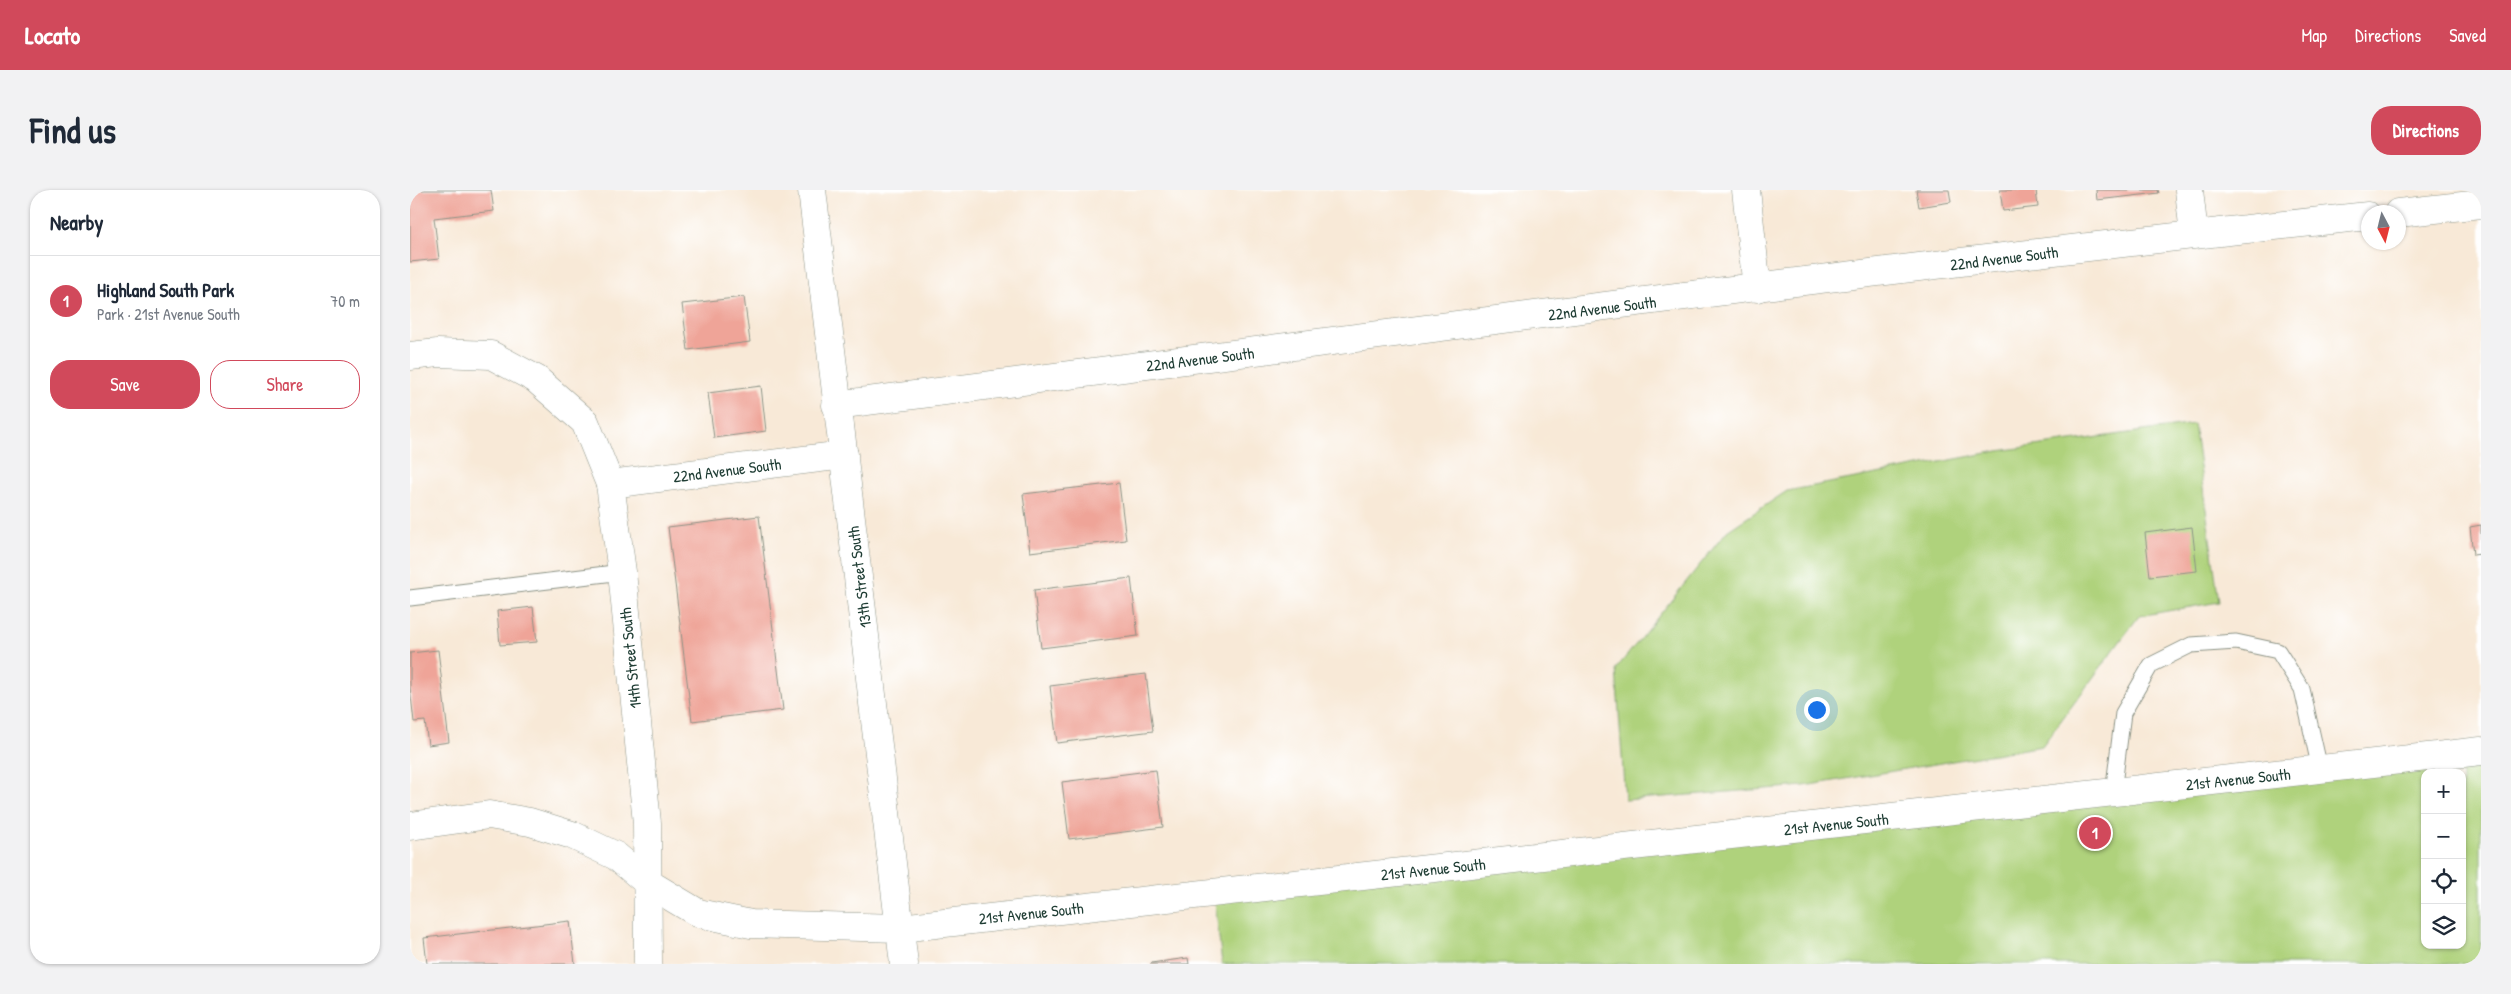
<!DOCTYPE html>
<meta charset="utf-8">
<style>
:root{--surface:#fff;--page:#f2f2f3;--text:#1f2937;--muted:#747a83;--line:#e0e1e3;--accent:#d1495b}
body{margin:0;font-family:"Patrick Hand",sans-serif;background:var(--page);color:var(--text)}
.controls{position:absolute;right:15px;bottom:15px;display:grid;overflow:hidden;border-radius:10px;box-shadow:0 1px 4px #0004}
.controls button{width:45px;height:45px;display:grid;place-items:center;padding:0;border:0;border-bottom:1px solid var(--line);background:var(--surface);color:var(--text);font:25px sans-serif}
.compass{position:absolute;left:1951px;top:15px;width:45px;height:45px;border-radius:50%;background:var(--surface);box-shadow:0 1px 4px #0004;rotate:173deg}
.you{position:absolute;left:1406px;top:519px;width:18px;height:18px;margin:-12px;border:4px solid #fff;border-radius:50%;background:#1a73e8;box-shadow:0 0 0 8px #1a73e833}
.badge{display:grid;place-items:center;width:32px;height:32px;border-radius:50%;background:var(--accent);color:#fff;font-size:16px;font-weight:700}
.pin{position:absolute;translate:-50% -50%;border:2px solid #fff;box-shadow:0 1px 5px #0006}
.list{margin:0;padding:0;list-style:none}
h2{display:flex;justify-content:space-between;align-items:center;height:65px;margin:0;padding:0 20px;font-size:21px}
h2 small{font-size:16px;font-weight:400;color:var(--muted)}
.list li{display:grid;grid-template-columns:32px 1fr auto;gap:15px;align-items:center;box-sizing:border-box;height:90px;padding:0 20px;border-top:1px solid var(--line)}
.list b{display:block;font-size:19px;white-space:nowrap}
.list p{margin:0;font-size:16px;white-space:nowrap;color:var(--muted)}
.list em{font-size:16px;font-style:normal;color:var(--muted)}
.actions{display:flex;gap:10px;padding:15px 20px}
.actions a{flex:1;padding:11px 0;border:1px solid var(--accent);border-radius:20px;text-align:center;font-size:18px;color:var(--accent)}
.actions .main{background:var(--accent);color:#fff}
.icon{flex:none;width:28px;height:28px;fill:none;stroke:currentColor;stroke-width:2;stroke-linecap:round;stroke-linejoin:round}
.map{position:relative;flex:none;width:2071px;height:774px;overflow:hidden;border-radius:20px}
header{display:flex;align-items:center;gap:30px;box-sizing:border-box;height:70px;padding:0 25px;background:var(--accent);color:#fff}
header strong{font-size:24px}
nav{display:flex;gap:28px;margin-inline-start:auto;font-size:18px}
.intro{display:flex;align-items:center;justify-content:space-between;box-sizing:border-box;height:120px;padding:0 30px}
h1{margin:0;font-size:35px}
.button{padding:12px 22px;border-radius:20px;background:var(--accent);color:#fff;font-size:18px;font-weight:700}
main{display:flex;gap:30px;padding:0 30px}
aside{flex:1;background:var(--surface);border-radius:20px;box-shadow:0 1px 4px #0004}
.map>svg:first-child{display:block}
</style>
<header>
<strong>Locato</strong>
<nav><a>Map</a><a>Directions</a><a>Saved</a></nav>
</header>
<div class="intro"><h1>Find us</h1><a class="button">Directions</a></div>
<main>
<aside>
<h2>Nearby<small></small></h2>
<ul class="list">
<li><span class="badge">1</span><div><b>Highland South Park</b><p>Park · 21st Avenue South</p></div><em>70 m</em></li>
</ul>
<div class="actions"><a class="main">Save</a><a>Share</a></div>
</aside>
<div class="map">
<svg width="2071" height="774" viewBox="0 0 2071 774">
<rect width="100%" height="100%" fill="#fff"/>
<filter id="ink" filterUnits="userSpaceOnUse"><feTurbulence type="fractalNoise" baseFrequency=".02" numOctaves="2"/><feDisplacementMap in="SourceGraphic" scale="10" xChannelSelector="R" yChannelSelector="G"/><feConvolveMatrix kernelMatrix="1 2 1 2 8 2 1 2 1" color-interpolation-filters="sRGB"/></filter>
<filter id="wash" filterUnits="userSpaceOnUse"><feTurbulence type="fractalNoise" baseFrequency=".0096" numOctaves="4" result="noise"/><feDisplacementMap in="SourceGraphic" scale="20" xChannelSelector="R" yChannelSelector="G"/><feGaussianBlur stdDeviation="1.12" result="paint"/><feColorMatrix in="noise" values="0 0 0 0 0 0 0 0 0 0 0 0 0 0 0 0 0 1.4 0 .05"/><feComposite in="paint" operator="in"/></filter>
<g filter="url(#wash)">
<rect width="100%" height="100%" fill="#f8e9d7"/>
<g fill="#afd27b" stroke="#678858" fill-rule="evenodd">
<polygon points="1784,234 1809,412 1729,426 1632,556 1394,596 1215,610 1206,479 1317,341 1377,301 1588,261"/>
<path d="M2071 565V774H812L804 703ZM2015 583H2052V755H2015Z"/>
</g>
<g id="blocks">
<g fill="#efa498">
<polygon points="0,0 81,0 84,21 24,28 29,69 0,72"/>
<polygon points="1506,0 1539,0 1541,12 1509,17"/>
<polygon points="1590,0 1626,0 1628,17 1593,21"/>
<polygon points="1686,0 1748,0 1749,3 1687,10"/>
<polygon points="334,107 340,152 278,160 272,114"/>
<polygon points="351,196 356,241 304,248 298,203"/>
<polygon points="709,293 716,350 620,362 613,304"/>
<polygon points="349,326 373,520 282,531 258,337"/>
<polygon points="2071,335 2071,364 2063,365 2060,337"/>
<polygon points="1782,337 1787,381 1740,386 1735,343"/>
<polygon points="721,388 728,446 631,458 624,400"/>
<polygon points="123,417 127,452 90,455 87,421"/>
<polygon points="28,460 39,552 18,555 15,531 4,532 0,497 0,463"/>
<polygon points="736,484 743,541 647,553 640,496"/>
<polygon points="746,580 753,637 659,649 652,592"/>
<polygon points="160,731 165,774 17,774 14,748"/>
<polygon points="778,768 779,774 741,774 741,773"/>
</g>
</g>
</g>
<g filter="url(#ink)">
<use href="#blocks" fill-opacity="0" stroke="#8c9386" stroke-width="1"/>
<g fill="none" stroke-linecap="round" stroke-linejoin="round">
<defs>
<g id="service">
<polyline points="0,408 212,382"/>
<polyline points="1703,603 1713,523 1741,475 1781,455 1826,452 1868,461 1892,499 1910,579"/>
</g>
<g id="minor">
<polyline points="1336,0 1347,98"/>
<polyline points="1779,0 1784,44"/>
<polyline points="1988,23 2071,14"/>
<polyline points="0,166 28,163 81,165 126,189 175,232 200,294 212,382 237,633 238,774"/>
<path d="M426 215C937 150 1447 80 1958 26"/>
<polyline points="200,294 434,265"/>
<polyline points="0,636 79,625 120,632 162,645 206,666 238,693 288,723 341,734 490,738 2071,561"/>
</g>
<polyline id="tertiary" points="402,0 494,774"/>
</defs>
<use href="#service" stroke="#8c9386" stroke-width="17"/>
<use href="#minor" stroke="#8c9386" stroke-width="29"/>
<use href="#tertiary" stroke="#8c9386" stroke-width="29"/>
<use href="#service" stroke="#fff" stroke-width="15"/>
<use href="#minor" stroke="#fff" stroke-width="28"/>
<use href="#tertiary" stroke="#fff" stroke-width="28"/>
</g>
</g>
<g text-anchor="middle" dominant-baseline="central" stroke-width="4.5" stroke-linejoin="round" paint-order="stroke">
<g font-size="16" fill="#1f3d34" stroke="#fff">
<text transform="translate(1594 68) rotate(-7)">22nd Avenue South</text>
<text transform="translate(1192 118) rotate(-7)">22nd Avenue South</text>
<text transform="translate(790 169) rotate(-7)">22nd Avenue South</text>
<text transform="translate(317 280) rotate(-7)">22nd Avenue South</text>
<text transform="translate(449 387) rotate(-97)">13th Street South</text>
<text transform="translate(220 468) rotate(-96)">14th Street South</text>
<text transform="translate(1828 589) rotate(-6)">21st Avenue South</text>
<text transform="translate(1426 634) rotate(-6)">21st Avenue South</text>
<text transform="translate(1023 679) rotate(-6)">21st Avenue South</text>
<text transform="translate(621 723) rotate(-6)">21st Avenue South</text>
</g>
</g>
</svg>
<div class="controls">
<button>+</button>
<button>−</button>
<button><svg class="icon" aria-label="locate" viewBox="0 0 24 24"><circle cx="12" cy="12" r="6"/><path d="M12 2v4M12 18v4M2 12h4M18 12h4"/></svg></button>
<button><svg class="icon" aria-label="layers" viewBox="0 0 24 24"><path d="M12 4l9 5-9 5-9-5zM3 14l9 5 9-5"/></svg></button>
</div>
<svg class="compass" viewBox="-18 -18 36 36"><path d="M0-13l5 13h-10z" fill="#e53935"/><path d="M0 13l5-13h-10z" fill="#747a83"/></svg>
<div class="you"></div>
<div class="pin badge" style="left:1685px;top:643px">1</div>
</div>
</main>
